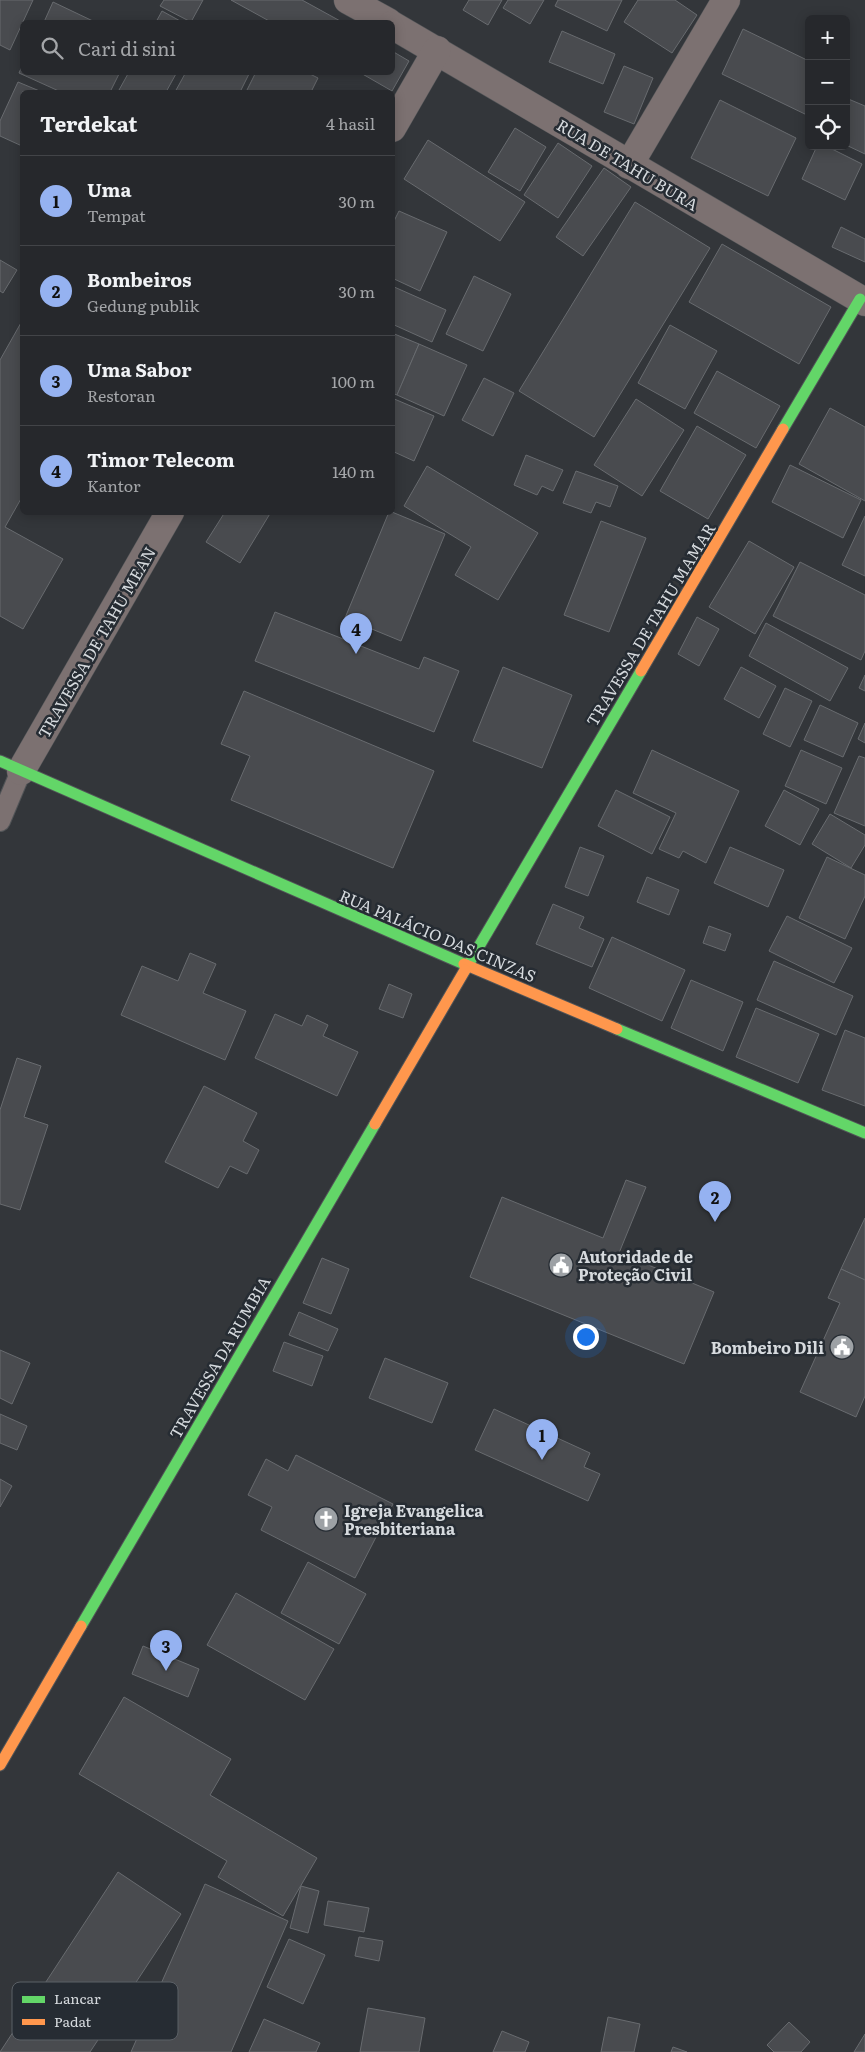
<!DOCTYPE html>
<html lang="id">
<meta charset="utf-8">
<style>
:root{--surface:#26282c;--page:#323438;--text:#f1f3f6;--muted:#a4a6a9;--line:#424448;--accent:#95b2f1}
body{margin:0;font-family:Literata,serif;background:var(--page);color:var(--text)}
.controls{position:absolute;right:15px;top:15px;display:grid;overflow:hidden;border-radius:8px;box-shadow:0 2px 12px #0003}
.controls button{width:45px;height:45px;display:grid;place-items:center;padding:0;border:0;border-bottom:1px solid var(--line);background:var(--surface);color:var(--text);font:25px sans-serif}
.you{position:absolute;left:585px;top:1336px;width:18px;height:18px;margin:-12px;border:4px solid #fff;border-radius:50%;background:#1a73e8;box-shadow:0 0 0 8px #1a73e833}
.badge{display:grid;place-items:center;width:32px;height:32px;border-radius:50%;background:var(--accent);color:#111;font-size:16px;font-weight:700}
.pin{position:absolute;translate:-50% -41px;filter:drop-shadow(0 1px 2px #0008)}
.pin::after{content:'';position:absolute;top:26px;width:18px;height:15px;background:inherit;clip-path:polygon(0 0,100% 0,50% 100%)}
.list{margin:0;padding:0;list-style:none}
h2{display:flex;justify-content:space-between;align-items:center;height:65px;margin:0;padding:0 20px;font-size:21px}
h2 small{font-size:16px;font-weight:400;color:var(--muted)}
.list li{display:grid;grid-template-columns:32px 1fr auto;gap:15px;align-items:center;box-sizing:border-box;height:90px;padding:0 20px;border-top:1px solid var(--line)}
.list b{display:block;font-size:19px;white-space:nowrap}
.list p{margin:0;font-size:16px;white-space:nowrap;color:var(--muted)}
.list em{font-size:16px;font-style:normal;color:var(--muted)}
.icon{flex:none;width:28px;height:28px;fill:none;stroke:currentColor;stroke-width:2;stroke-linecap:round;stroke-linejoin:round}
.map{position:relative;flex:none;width:865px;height:2052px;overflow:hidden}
.search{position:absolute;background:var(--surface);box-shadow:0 2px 12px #0003;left:20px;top:20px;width:375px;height:55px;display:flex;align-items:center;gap:12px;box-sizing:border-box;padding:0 18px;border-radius:8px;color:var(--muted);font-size:19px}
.panel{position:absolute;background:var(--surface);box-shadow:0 2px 12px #0003;left:20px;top:90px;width:375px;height:425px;border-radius:8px}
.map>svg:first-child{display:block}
</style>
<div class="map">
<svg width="865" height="2052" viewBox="0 0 865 2052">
<rect width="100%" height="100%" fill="#33363a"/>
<g fill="#494b4f" stroke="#686b6f">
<polygon points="0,0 33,0 10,50 0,45"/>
<polygon points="164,0 203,0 191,22 160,6"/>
<polygon points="231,0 302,0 342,22 271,22"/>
<polygon points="469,0 502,0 488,25 463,10"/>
<polygon points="508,0 544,0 530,24 503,8"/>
<polygon points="558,0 622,0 607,31 555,6"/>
<polygon points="638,0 675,0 697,15 672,53 624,22"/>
<polygon points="53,2 95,22 44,22"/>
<polygon points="162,11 182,22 156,22"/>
<polygon points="743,29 809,61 809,116 722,74"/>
<polygon points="562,31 615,54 603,84 549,62"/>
<polygon points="392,51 409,61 392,91 359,72 392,72"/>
<polygon points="22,66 22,72 120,72 110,92 61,92 19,73"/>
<polygon points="624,66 653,78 634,124 604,112"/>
<polygon points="129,72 177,72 166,92 124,92 119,90"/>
<polygon points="186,72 250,72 240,92 175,92"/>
<polygon points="256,72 306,72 318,78 311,92 246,92"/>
<polygon points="18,82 42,92 22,92 22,146 0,136 0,121"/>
<polygon points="846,98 865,106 865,154 846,145"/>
<polygon points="720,100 796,138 768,196 691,158"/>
<polygon points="515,128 546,147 520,191 488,172"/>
<polygon points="428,140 525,202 500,241 404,179"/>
<polygon points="558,143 592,166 558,218 524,195"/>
<polygon points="817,146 826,146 862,164 845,200 802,179"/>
<polygon points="604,168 631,187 583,256 556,237"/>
<polygon points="635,202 710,248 594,437 519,391"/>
<polygon points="399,211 447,232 420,291 392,278 392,225"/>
<polygon points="841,227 865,239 865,262 832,247"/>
<polygon points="722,244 831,307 799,364 689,302"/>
<polygon points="0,260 17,270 3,293 0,291"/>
<polygon points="474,276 511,294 483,351 446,334"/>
<polygon points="392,286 446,310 432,342 392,324"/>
<polygon points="22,321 22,497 5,527 63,559 23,629 0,616 0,360"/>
<polygon points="670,325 717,351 685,409 638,383"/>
<polygon points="392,333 419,344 397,395 392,393"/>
<polygon points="419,344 467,365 444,416 397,395"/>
<polygon points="717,371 780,406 756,448 694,413"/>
<polygon points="484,378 514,393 493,436 462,420"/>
<polygon points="392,398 434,416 414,461 392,451"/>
<polygon points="636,399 684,430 642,496 594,465"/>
<polygon points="830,408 865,427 865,501 799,464"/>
<polygon points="697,426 746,455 708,519 660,491"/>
<polygon points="526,455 563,470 553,491 542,486 537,495 514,485"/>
<polygon points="790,465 861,500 843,538 772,502"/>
<polygon points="427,466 538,533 498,600 455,575 471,547 404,506"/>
<polygon points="576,471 618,486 610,507 596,502 591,513 563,503"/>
<polygon points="225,512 271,512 240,563 206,542"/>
<polygon points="389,512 392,512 445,534 401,641 345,618"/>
<polygon points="865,516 865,576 842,565"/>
<polygon points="601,521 646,538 609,632 564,615"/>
<polygon points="749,541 794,567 755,634 709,607"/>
<polygon points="800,562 865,595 865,651 861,660 773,616"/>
<polygon points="275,612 419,669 424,657 459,671 434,732 255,661"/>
<polygon points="697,617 719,629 699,666 678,654"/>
<polygon points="766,623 848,668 830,701 749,656"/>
<polygon points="503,667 572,695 542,768 473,741"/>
<polygon points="741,667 776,686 759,718 724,699"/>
<polygon points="865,675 865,691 859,688"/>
<polygon points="785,688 812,701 790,747 763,734"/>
<polygon points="244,691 434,771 393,868 231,800 250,756 221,744"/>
<polygon points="820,705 858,723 843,757 804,740"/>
<polygon points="865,723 865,743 858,739"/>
<polygon points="652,750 739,791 706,863 683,851 679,858 659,849 676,813 633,793"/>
<polygon points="801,750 842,768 826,804 785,786"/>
<polygon points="859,756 865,758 865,826 834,813"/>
<polygon points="616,790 670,817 652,854 598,826"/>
<polygon points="784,790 819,809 800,845 765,826"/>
<polygon points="830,814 865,835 865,845 851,868 812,844"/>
<polygon points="580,847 604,856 588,896 565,887"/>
<polygon points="730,847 784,870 768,907 714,883"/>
<polygon points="827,857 865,875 865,896 845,939 799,918"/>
<polygon points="647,877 679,890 669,915 637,902"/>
<polygon points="553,904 584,917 579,928 604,939 592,967 536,944"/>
<polygon points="787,916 852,948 834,983 769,951"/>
<polygon points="709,926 731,934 725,951 703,943"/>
<polygon points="612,937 685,970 662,1021 589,988"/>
<polygon points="190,953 216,964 203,993 246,1011 225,1060 121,1015 142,966 178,981"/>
<polygon points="774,961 853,996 836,1035 757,1000"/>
<polygon points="691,980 743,1002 723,1051 671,1028"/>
<polygon points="389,984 412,994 403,1018 379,1009"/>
<polygon points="756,1008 819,1034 798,1083 736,1057"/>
<polygon points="275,1014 302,1026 307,1015 328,1025 323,1036 358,1052 337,1096 255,1058"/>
<polygon points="845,1030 865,1038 865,1106 822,1090"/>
<polygon points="17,1058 41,1066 24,1117 48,1125 20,1210 0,1204 0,1110"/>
<polygon points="204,1086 257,1113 243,1141 259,1150 247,1174 230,1166 218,1188 165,1162"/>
<polygon points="626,1180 646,1187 619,1253 714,1292 684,1364 470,1277 502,1197 603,1238"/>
<polygon points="865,1218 865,1280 841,1269"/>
<polygon points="322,1258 349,1269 331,1314 303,1303"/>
<polygon points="841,1269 865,1280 865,1396 856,1417 800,1392 840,1303 828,1298"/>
<polygon points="299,1312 338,1329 328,1351 289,1335"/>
<polygon points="284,1342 323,1356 312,1386 273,1371"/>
<polygon points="0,1350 30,1363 12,1404 0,1398"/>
<polygon points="385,1358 448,1383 432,1423 369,1398"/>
<polygon points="494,1409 590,1453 584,1467 600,1474 588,1501 475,1450"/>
<polygon points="0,1414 27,1426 17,1450 0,1443"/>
<polygon points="296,1455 393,1504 355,1578 261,1530 272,1507 248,1495 266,1459 288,1471"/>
<polygon points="0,1479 12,1486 0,1507"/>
<polygon points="308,1562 366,1594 339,1644 281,1613"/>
<polygon points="236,1593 334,1649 305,1700 207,1645"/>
<polygon points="143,1646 199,1669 188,1697 132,1674"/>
<polygon points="124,1697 231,1759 210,1795 317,1858 283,1916 218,1877 227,1861 79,1774"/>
<polygon points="118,1872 181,1914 90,2052 0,2052"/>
<polygon points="205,1884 288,1921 231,2052 131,2052"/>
<polygon points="301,1886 319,1891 308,1933 290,1928"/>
<polygon points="328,1901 369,1908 364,1932 324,1925"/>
<polygon points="359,1937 383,1941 379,1961 355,1956"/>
<polygon points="289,1939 325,1955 303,2004 267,1987"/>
<polygon points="368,2008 425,2018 419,2052 360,2052"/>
<polygon points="608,2017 640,2024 634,2052 601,2052"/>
<polygon points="264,2019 320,2043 316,2052 249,2052"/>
<polygon points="789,2022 810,2042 801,2052 774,2052 767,2045"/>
<polygon points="502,2031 529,2042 525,2052 493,2052"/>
<polygon points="865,2034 865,2052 854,2052"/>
<polygon points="673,2047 687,2052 671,2052"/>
</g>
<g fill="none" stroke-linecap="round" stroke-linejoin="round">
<defs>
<polyline id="lane" points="0,821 21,771"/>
<g id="street">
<polyline points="348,0 388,22"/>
<polyline points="392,25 865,302"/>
<polyline points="392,128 437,50"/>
<polyline points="629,165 726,0"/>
<polyline points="21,771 170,512"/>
</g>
<g id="fast">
<polyline points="783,429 860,299"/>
<polyline points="0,761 464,964"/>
<polyline points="465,970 641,671"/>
<polyline points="617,1029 865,1133"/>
<polyline points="81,1626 375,1124"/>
</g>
<g id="slow">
<polyline points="641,671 783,429"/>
<polyline points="464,964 617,1029"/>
<polyline points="375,1124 465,970"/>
<polyline points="0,1765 81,1626"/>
</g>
</defs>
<use href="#lane" stroke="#515457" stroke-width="22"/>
<use href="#street" stroke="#515457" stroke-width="29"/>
<use href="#fast" stroke="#515457" stroke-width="13"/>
<use href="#slow" stroke="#515457" stroke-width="13"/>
<use href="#lane" stroke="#7c7171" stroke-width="20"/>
<use href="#street" stroke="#7c7171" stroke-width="28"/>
<use href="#fast" stroke="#63d668" stroke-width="11"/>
<use href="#slow" stroke="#ff974d" stroke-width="11"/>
</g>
<defs>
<symbol id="civic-disc" viewBox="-11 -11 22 22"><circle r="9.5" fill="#9da1a5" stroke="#262c33"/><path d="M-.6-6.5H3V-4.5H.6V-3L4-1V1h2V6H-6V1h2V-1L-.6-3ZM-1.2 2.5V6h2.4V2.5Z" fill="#fff"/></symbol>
<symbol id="church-disc" viewBox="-11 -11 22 22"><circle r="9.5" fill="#9da1a5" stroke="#262c33"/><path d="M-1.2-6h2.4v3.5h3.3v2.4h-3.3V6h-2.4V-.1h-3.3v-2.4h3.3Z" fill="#fff"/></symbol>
</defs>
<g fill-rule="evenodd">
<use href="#civic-disc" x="547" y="1251" width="28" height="28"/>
<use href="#civic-disc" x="828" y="1333" width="28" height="28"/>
<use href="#church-disc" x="312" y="1505" width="28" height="28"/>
</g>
<g text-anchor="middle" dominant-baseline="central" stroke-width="5" stroke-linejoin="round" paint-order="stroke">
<g font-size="16" fill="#d6dade" stroke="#262c33">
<text transform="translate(628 164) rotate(31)">RUA DE TAHU BURA</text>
<text transform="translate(650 624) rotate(-59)">TRAVESSA DE TAHU MAMAR</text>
<text transform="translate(96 642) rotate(-60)">TRAVESSA DE TAHU MEAN</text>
<text transform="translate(438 935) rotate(23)">RUA PALÁCIO DAS CINZAS</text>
<text transform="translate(219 1357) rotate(-60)">TRAVESSA DA RUMBIA</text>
</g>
<g font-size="16" font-weight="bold" fill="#d6dade" stroke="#262c33" text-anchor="start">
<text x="578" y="1256">Autoridade de<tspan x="578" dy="18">Proteção Civil</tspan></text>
<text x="824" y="1347" text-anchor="end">Bombeiro Dili</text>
<text x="344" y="1510">Igreja Evangelica<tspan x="344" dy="18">Presbiteriana</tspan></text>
</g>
</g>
<rect x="12" y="1982" width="166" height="58" rx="8" fill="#262c33" stroke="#5b6066" stroke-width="1"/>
<rect x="22" y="1996" width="23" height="7" fill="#63d668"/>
<rect x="22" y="2019" width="23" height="6" fill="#ff974d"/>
<g font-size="14" fill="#d6dade">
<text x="54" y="2004">Lancar</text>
<text x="54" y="2027">Padat</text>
</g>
</svg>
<div class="controls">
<button>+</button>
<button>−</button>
<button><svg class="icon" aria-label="locate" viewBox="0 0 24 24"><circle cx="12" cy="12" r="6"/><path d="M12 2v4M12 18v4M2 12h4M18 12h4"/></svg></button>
</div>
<div class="you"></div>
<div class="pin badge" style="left:542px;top:1460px">1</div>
<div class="pin badge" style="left:715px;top:1222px">2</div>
<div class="pin badge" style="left:166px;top:1671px">3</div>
<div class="pin badge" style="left:356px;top:654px">4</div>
<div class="search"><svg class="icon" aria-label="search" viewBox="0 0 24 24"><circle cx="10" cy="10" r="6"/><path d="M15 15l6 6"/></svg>Cari di sini</div>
<section class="panel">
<h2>Terdekat<small>4 hasil</small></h2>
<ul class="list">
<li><span class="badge">1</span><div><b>Uma</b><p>Tempat</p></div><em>30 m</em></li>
<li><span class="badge">2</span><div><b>Bombeiros</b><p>Gedung publik</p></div><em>30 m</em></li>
<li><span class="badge">3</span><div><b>Uma Sabor</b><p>Restoran</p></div><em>100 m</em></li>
<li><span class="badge">4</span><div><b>Timor Telecom</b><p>Kantor</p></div><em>140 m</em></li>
</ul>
</section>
</div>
